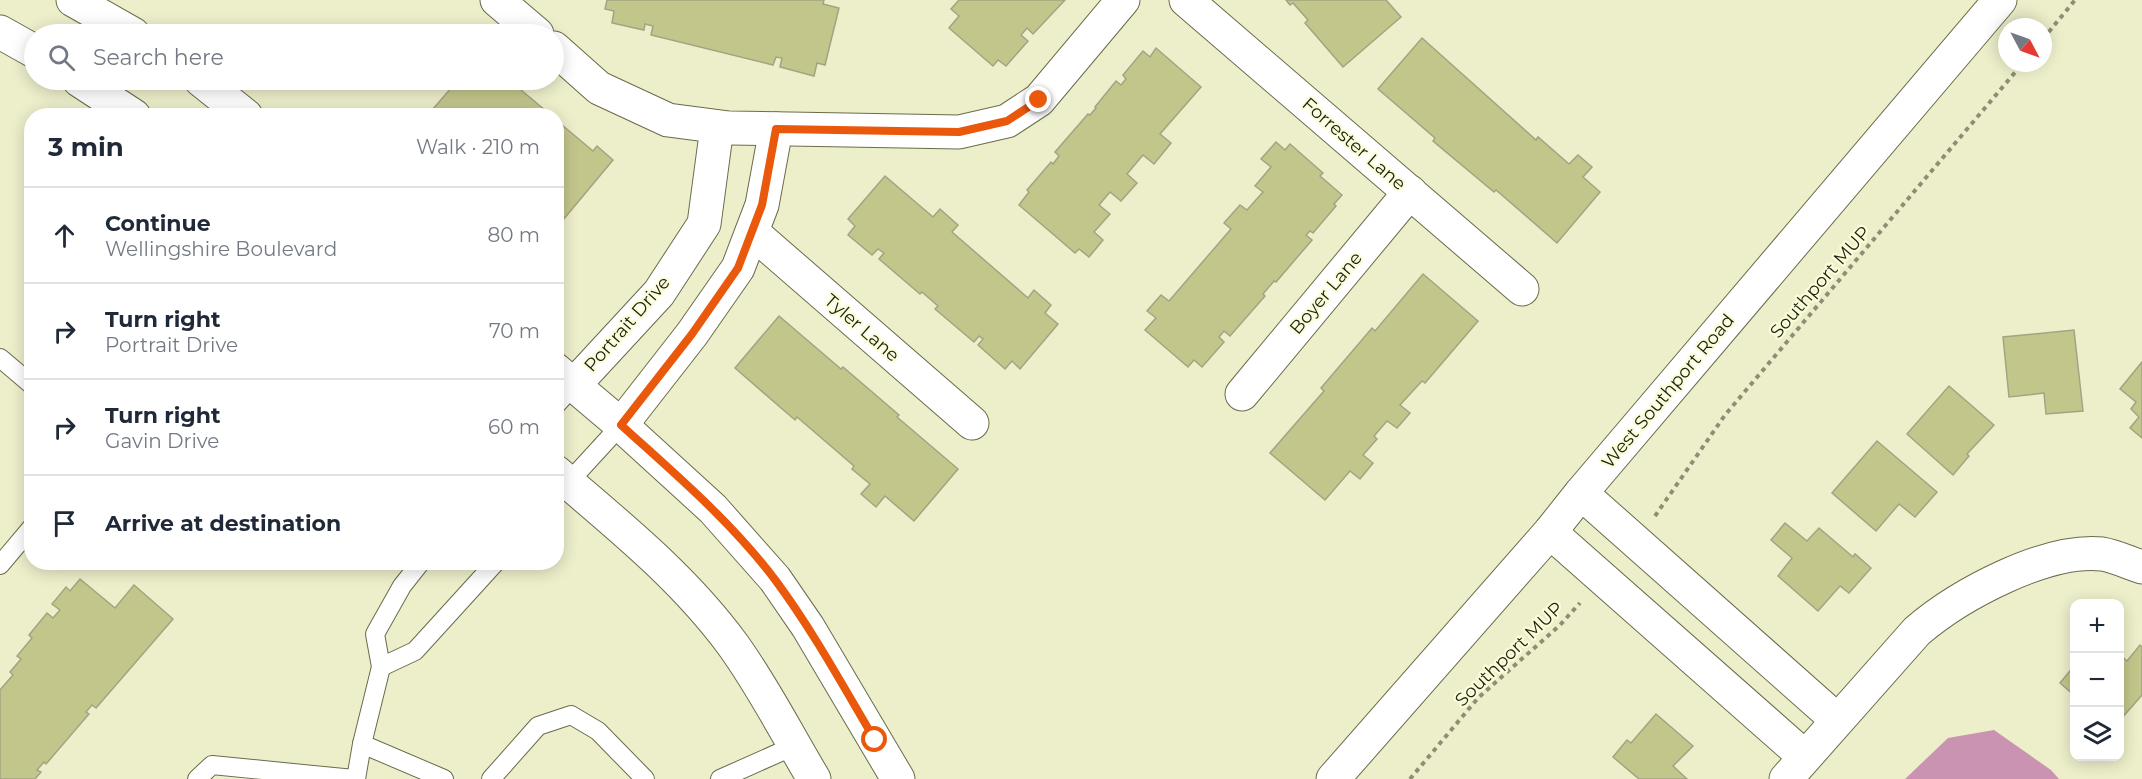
<!DOCTYPE html>
<meta charset="utf-8">
<style>
:root{--surface:#fff;--page:#f2f2f3;--text:#1f2937;--muted:#747a83;--line:#e0e1e3}
body{margin:0;font-family:Montserrat,sans-serif;background:var(--page);color:var(--text)}
.controls{position:absolute;right:18px;bottom:18px;display:grid;overflow:hidden;border-radius:12px;box-shadow:0 3px 15px #0003}
.controls button{width:54px;height:54px;display:grid;place-items:center;padding:0;border:0;border-bottom:2px solid var(--line);background:var(--surface);color:var(--text);font:30px sans-serif}
.compass{position:absolute;left:1998px;top:18px;width:54px;height:54px;border-radius:50%;background:var(--surface);box-shadow:0 3px 15px #0003;rotate:131deg}
.stop{position:absolute;width:18px;height:18px;margin:-14px;border:4px solid #ea580c;border-radius:50%;background:#fff}
.stop.end{background:#ea580c;border-color:#fff;box-shadow:0 2px 6px #0008}
.list{margin:0;padding:0;list-style:none}
h2{display:flex;justify-content:space-between;align-items:center;height:78px;margin:0;padding:0 24px;font-size:26px}
h2 small{font-size:20px;font-weight:400;color:var(--muted)}
.list li{display:grid;grid-template-columns:39px 1fr auto;gap:18px;align-items:center;box-sizing:border-box;height:96px;padding:0 24px;border-top:2px solid var(--line)}
.list b{display:block;font-size:22px;white-space:nowrap}
.list p{margin:0;font-size:20px;white-space:nowrap;color:var(--muted)}
.list em{font-size:20px;font-style:normal;color:var(--muted)}
.icon{flex:none;width:33px;height:33px;fill:none;stroke:currentColor;stroke-width:2;stroke-linecap:round;stroke-linejoin:round}
.map{position:relative;flex:none;width:2142px;height:779px;overflow:hidden}
.search{position:absolute;background:var(--surface);box-shadow:0 3px 15px #0003;left:24px;top:24px;width:540px;height:66px;display:flex;align-items:center;gap:15px;box-sizing:border-box;padding:0 21px;border-radius:33px;color:var(--muted);font-size:22px}
.panel{position:absolute;background:var(--surface);box-shadow:0 3px 15px #0003;left:24px;top:108px;width:540px;height:462px;border-radius:24px}
.map>svg:first-child{display:block}
</style>
<div class="map">
<svg width="2142" height="779" viewBox="0 0 2142 779">
<rect width="100%" height="100%" fill="#edefcb"/>
<polygon fill="#ca93b2" points="1994,730 2051,770 2059,779 1905,779 1948,738"/>
<g fill="#c3c68b" stroke="#a2a482" stroke-width="1.5">
<polygon points="607,0 824,0 823,4 839,8 825,65 817,63 814,76 780,67 782,58 776,57 773,65 651,35 653,26 645,24 644,30 612,23 614,11 605,9"/>
<polygon points="959,0 1065,0 1033,34 1027,28 1021,35 1028,41 1006,66 998,60 993,66 949,28 959,16 951,9"/>
<polygon points="1286,0 1386,0 1401,17 1343,67 1305,23 1308,20 1293,3 1290,5"/>
<polygon points="1422,38 1536,140 1538,137 1569,164 1578,155 1592,167 1583,177 1600,192 1557,243 1496,190 1494,192 1433,141 1435,138 1378,89"/>
<polygon points="1156,48 1201,87 1160,134 1171,143 1154,164 1143,155 1127,174 1137,183 1121,201 1110,192 1099,205 1110,214 1094,232 1103,240 1089,257 1079,249 1075,253 1019,205 1029,192 1027,190 1051,162 1053,164 1059,156 1055,152 1088,114 1090,115 1096,108 1095,107 1116,81 1121,85 1126,79 1123,75 1143,51 1150,57"/>
<polygon points="458,80 509,80 552,116 441,116 433,109"/>
<polygon points="556,120 593,151 597,146 613,160 563,220 559,217 556,220"/>
<polygon points="1276,142 1285,150 1290,144 1323,173 1320,176 1342,195 1334,204 1336,206 1313,233 1310,231 1306,235 1312,240 1276,282 1274,281 1263,294 1265,296 1230,336 1224,331 1219,337 1224,342 1202,367 1194,360 1188,367 1145,330 1156,318 1147,311 1161,295 1169,301 1231,229 1224,223 1240,205 1247,210 1263,192 1255,186 1271,167 1261,159"/>
<polygon points="885,176 933,217 940,209 958,225 952,232 1028,298 1034,290 1051,305 1045,313 1058,324 1020,369 1012,361 1005,369 978,345 983,339 979,336 974,342 935,309 938,306 922,292 920,294 879,259 884,253 878,249 872,255 848,235 855,226 848,219"/>
<polygon points="1423,274 1478,321 1425,383 1422,381 1400,405 1410,413 1397,428 1387,421 1374,436 1377,439 1363,455 1373,463 1360,479 1350,471 1325,500 1270,453 1324,391 1321,388 1372,328 1375,331"/>
<polygon points="779,316 841,369 843,367 899,415 897,417 958,469 914,521 885,496 876,507 861,494 870,484 852,469 854,466 797,417 795,420 735,368"/>
<polygon points="2074,330 2083,411 2046,414 2044,393 2009,397 2003,337"/>
<polygon points="2142,362 2142,438 2130,428 2139,417 2131,409 2136,402 2120,389"/>
<polygon points="1949,386 1994,425 1967,454 1969,456 1953,475 1907,434"/>
<polygon points="1877,441 1937,492 1915,517 1899,504 1876,531 1832,493"/>
<polygon points="1785,523 1807,541 1819,528 1853,557 1855,554 1871,568 1849,593 1840,586 1818,611 1778,576 1792,558 1771,540"/>
<polygon points="80,579 115,608 134,585 173,619 96,708 92,705 86,712 89,714 46,764 44,762 37,770 41,772 35,779 0,779 0,690 13,675 10,672 21,659 17,656 32,638 29,635 47,613 53,618 60,610 52,604 66,587 70,591"/>
<polygon points="2140,645 2142,647 2142,695 2120,720 2120,655 2127,661"/>
<polygon points="2074,666 2074,695 2060,683"/>
<polygon points="1656,714 1693,746 1673,766 1687,779 1639,779 1613,757 1627,740 1631,743"/>
</g>
<g fill="none" stroke-linecap="round" stroke-linejoin="round">
<defs>
<g id="lane">
<polyline points="0,358 32,385"/>
<polyline points="556,405 574,385"/>
<polyline points="556,496 621,425"/>
<polyline points="0,565 32,527"/>
<polyline points="381,667 415,651 496,562"/>
<polyline points="362,744 381,667 375,634 402,586 421,562"/>
<polyline points="197,779 212,765 354,779"/>
<polyline points="356,779 362,744 444,779"/>
<polyline points="491,779 538,726 571,715 598,731 645,779"/>
<polyline points="720,779 794,746"/>
</g>
<g id="street">
<polyline points="497,0 537,34"/>
<polyline points="1186,0 1522,289"/>
<polyline points="554,48 599,88 668,120 729,128 959,132 1007,121 1039,100 1123,0"/>
<polyline points="752,232 972,423"/>
<polyline points="574,385 659,293 704,224 717,127"/>
<polyline points="1242,394 1410,192"/>
<polyline points="621,425 692,334 738,268 762,205 776,129"/>
<polyline points="1581,493 1837,720"/>
<polyline points="1550,532 1805,757"/>
<path d="M1786 779 1917 631C1959 595 2046 548 2102 554 2115 556 2129 563 2142 567"/>
</g>
<g id="secondary">
<polyline points="73,0 133,34"/>
<polyline points="0,32 34,51"/>
<polyline points="79,80 134,116"/>
<polyline points="201,80 246,116"/>
<polyline points="556,370 621,425 713,509 775,579 808,627 898,779"/>
<path d="M556 472C619 526 684 578 733 645 764 688 787 734 814 779"/>
<polyline points="1333,779 1550,532 1581,493 2000,0"/>
</g>
</defs>
<use href="#lane" stroke="#6a6b4b" stroke-width="20"/>
<use href="#street" stroke="#6a6b4b" stroke-width="35"/>
<use href="#secondary" stroke="#6a6b4b" stroke-width="35"/>
<g stroke="#8d8e75" stroke-width="4" stroke-dasharray="4.5 4.5" stroke-linecap="butt">
<polyline points="2043,39 2075,0"/>
<polyline points="1655,516 1725,415 2023,63"/>
<polyline points="1410,779 1478,698 1560,625 1580,603"/>
</g>
<use href="#lane" stroke="#fff" stroke-width="18"/>
<use href="#street" stroke="#fff" stroke-width="33"/>
<use href="#secondary" stroke="#fff" stroke-width="33"/>
</g>
<g fill="none" stroke-linecap="round" stroke-linejoin="round">
<path stroke="#ea580c" stroke-width="8" d="M875 740C843 686 813 631 776 581 732 522 675 474 621 425L692 334 738 268 762 205 776 129 959 132 1007 121 1039 100"/>
</g>
<g text-anchor="middle" dominant-baseline="central" stroke-width="4.5" stroke-linejoin="round" paint-order="stroke">
<g font-size="18" fill="#1f1f12" stroke="#fafdd8">
<text transform="translate(1354 144) rotate(41)">Forrester Lane</text>
<text transform="translate(1820 282) rotate(-49)">Southport MUP</text>
<text transform="translate(1326 293) rotate(-50)">Boyer Lane</text>
<text transform="translate(627 324) rotate(-49)">Portrait Drive</text>
<text transform="translate(862 328) rotate(41)">Tyler Lane</text>
<text transform="translate(1668 391) rotate(-50)">West Southport Road</text>
<text transform="translate(1509 654) rotate(-44)">Southport MUP</text>
</g>
</g>
</svg>
<div class="controls">
<button>+</button>
<button>−</button>
<button><svg class="icon" aria-label="layers" viewBox="0 0 24 24"><path d="M12 4l9 5-9 5-9-5zM3 14l9 5 9-5"/></svg></button>
</div>
<svg class="compass" viewBox="-18 -18 36 36"><path d="M0-13l5 13h-10z" fill="#e53935"/><path d="M0 13l5-13h-10z" fill="#747a83"/></svg>
<div class="stop" style="left:875px;top:740px"></div>
<div class="stop end" style="left:1039px;top:100px"></div>
<div class="search"><svg class="icon" aria-label="search" viewBox="0 0 24 24"><circle cx="10" cy="10" r="6"/><path d="M15 15l6 6"/></svg>Search here</div>
<section class="panel">
<h2>3 min<small>Walk · 210 m</small></h2>
<ul class="list">
<li><svg class="icon" aria-label="ahead" viewBox="0 0 24 24"><path d="M12 20V5M6 11l6-6 6 6"/></svg><div><b>Continue</b><p>Wellingshire Boulevard</p></div><em>80 m</em></li>
<li><svg class="icon" aria-label="right" viewBox="0 0 24 24"><path d="M7 20v-9h11M14 6l5 5-5 5"/></svg><div><b>Turn right</b><p>Portrait Drive</p></div><em>70 m</em></li>
<li><svg class="icon" aria-label="right" viewBox="0 0 24 24"><path d="M7 20v-9h11M14 6l5 5-5 5"/></svg><div><b>Turn right</b><p>Gavin Drive</p></div><em>60 m</em></li>
<li><svg class="icon" aria-label="arrive" viewBox="0 0 24 24"><path d="M6 21V4h12l-3 4 3 4H6"/></svg><div><b>Arrive at destination</b></div></li>
</ul>
</section>
</div>
